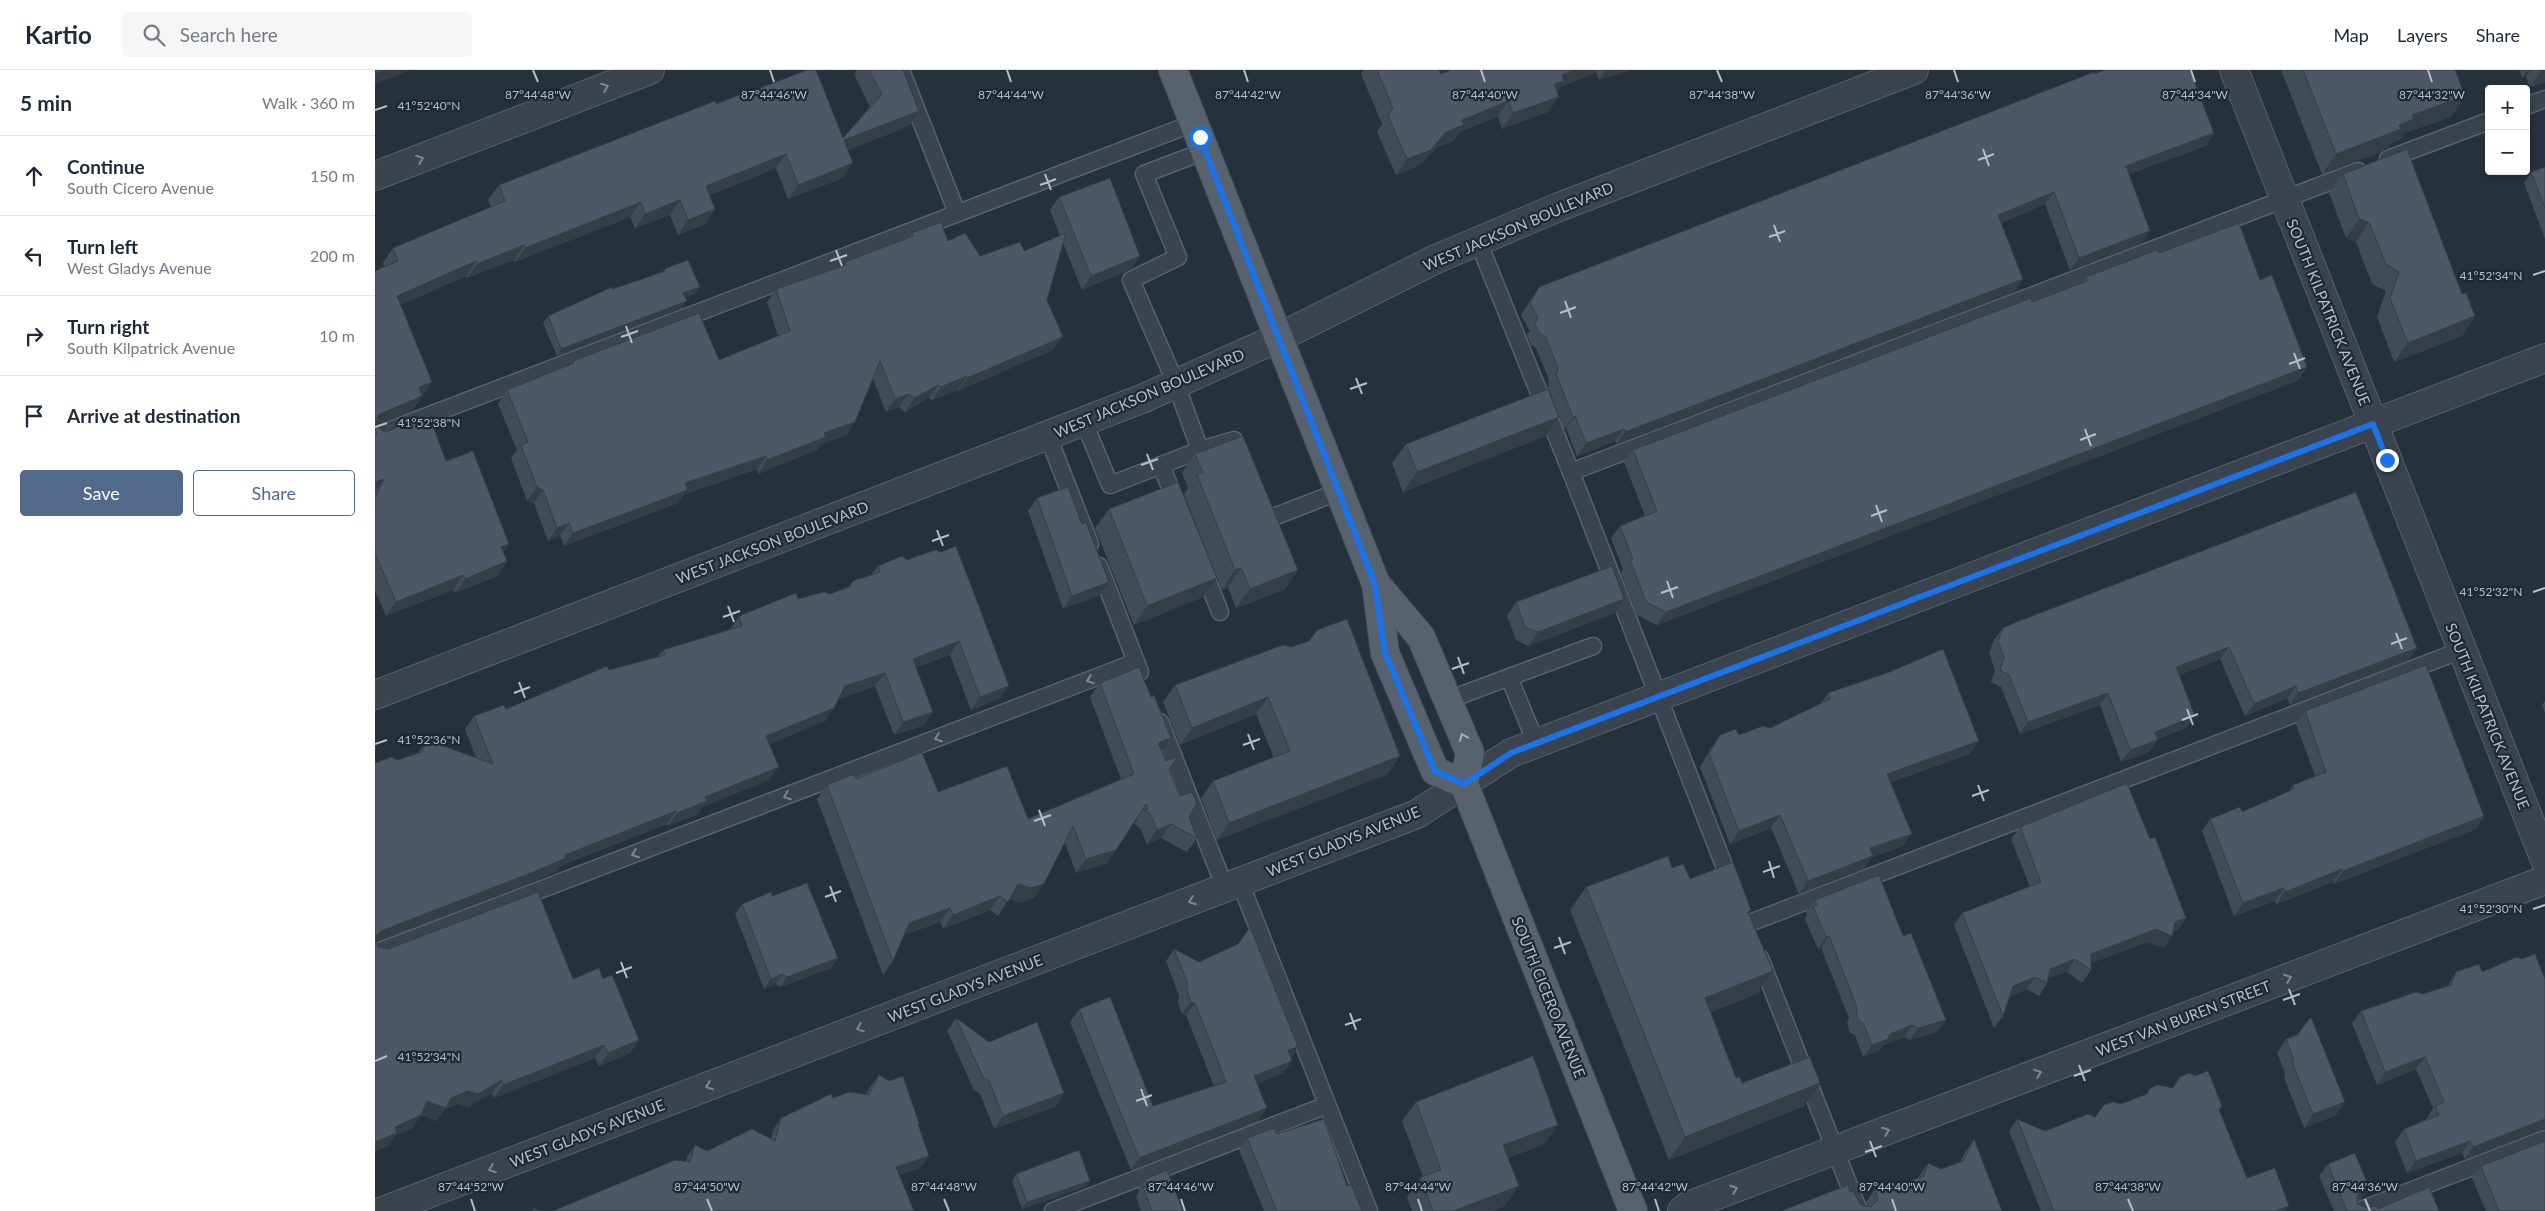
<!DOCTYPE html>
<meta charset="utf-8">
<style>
:root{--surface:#fff;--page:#f6f6f7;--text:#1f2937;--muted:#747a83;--line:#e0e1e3;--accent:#526a8b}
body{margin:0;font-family:Lato,sans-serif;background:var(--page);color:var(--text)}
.controls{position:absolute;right:15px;top:15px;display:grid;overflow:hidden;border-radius:5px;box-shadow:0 2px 8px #0003}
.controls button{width:45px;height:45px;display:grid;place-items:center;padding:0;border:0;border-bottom:1px solid var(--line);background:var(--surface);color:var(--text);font:25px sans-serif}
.stop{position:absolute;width:15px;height:15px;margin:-11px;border:4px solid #1a73e8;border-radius:50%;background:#fff}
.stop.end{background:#1a73e8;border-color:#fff;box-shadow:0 1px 5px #0008}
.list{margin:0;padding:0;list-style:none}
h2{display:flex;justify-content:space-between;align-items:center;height:65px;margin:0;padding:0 20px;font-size:21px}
h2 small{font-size:16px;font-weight:400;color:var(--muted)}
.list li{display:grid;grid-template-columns:32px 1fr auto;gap:15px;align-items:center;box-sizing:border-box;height:80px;padding:0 20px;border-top:1px solid var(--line)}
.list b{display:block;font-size:19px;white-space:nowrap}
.list p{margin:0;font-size:16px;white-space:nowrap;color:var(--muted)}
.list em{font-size:16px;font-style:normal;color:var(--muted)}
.actions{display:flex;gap:10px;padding:15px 20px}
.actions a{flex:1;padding:11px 0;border:1px solid var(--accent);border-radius:5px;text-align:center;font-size:18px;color:var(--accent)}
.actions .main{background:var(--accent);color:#fff}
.icon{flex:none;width:28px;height:28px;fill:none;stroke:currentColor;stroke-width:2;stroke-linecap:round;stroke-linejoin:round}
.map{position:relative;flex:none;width:2170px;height:1141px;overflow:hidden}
header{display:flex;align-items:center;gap:30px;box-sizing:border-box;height:70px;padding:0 25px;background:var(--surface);border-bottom:1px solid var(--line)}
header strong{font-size:24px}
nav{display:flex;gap:28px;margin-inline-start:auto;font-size:18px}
.search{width:350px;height:45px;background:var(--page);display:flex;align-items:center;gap:12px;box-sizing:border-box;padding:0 18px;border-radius:5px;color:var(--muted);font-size:19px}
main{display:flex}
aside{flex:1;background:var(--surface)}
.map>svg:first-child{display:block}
</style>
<header>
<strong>Kartio</strong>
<div class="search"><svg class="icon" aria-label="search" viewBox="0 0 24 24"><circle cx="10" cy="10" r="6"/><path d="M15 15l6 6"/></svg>Search here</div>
<nav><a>Map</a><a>Layers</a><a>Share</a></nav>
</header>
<main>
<aside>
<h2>5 min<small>Walk · 360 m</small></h2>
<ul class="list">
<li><svg class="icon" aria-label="ahead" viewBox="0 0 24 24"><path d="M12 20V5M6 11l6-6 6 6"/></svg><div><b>Continue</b><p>South Cicero Avenue</p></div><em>150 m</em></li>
<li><svg class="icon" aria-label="left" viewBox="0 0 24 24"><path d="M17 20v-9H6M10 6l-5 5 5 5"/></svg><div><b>Turn left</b><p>West Gladys Avenue</p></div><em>200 m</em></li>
<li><svg class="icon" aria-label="right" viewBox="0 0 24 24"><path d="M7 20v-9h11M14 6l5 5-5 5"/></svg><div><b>Turn right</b><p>South Kilpatrick Avenue</p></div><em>10 m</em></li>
<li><svg class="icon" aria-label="arrive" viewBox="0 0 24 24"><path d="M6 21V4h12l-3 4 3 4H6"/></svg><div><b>Arrive at destination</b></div></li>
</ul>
<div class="actions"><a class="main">Save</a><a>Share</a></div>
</aside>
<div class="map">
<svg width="2170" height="1141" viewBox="0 0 2170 1141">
<rect width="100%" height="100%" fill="#26313e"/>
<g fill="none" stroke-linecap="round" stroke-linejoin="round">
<defs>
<g id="service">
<polyline points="526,0 582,143"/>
<polyline points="2151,36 2170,29"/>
<polyline points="2013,89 2114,51"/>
<polyline points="1103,171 1196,402 1357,816"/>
<polyline points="709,352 735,415 825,380 801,314 756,210 803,187 769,104 830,81"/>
<polyline points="0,366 819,53"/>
<polyline points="673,366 715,474"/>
<polyline points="825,380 859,370 863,378"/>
<polyline points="786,395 802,435"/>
<polyline points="1196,402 1983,101"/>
<polyline points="888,440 891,450 965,421"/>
<polyline points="724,496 765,602"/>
<polyline points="827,497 845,542"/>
<polyline points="1134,607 1161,673"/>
<polyline points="1073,630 1218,576"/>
<polyline points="785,652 850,818"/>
<polyline points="865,812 994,1141"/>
<polyline points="1372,854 2087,580"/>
<polyline points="0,883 761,592"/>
<polyline points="1385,888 1484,1141"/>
<polyline points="678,1141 952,1035"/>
<polyline points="1983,1141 2170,1069"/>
</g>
<g id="minor">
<polyline points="1859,0 2170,790"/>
<polyline points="0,106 275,0"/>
<polyline points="8,1141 1042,744 1136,683 2170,288"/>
<polyline points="1307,1141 1313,1136 2170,810"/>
</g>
<polyline id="tertiary" points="0,625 769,328 903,268 1061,189 1184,137 1539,0"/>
<g id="primary">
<polyline points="798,0 1001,514 1010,583 1060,701 1089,714"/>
<polyline points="1001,514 1046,567 1095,683 1089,714 1258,1141"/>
</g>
</defs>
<use href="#service" stroke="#58616c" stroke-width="19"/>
<use href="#minor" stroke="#58616c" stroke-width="30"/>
<use href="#tertiary" stroke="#58616c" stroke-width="30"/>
<use href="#primary" stroke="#434c57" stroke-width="30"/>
<use href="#service" stroke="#3a434e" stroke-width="16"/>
<use href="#minor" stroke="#3a434e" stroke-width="28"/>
<use href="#tertiary" stroke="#3a434e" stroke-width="28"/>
<use href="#primary" stroke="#58626e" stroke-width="28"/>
</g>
<g fill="#414c58">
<polygon points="482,0 528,0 534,56 473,80 468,108 413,129 401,98 335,125 330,154 303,165 295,145 260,158 255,147 140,192 139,190 92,208 91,206 25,235 57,312 37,341 2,356 8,361 71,391 128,482 132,491 122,506 80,523 78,520 11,546 0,521 0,201 9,197 8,193 18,178 116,137 113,130 124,115 341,34 375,22 468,68 495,37 479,4"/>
<polygon points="988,0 1064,0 1066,4 1076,0 1258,0 1224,10 1221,2 1185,17 1182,22 1173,42 1127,59 1123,46 1085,62 1078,71 1061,78 1045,95 1021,105 1002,62 1007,54 986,4"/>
<polygon points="1906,0 2080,0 2090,26 2076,47 2029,63 2025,70 2016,73 2011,80 1947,104"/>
<polygon points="2144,0 2170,0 2170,12 2155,17 2151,6 2147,8"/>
<polygon points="1719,4 1839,63 1831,76 1754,104 1767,173 1695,200 1670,134 1626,153 1648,209 1640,222 1241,374 1240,371 1202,386 1191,358 1189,359 1173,317 1174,310 1161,278 1156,275 1152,265 1155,261 1146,245 1164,217"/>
<polygon points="2170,97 2170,169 2149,113 2156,102"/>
<polygon points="1968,104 2087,224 2100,246 2087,266 2019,292 2002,247 2011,221 1997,214 1981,172 1971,168 1954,123"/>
<polygon points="684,127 765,186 756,199 707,220 688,173 672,230 678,280 583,321 582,320 557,330 554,328 530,342 524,337 511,342 498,309 480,352 471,365 447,374 442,380 383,404 382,399 310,424 303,433 189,476 185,466 173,471 159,433 152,431 136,388 142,380 123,334 132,320 197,294 198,291 344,290 403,266 392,232 401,219 468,196 470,192 534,167 537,163 573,171 605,186 649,181 685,166 675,140"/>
<polygon points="1784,183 1924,310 1282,555 1262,545 1246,503 1248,499 1236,468 1245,456 1270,446 1249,392 1258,380 1657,232 1707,213 1711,207"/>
<polygon points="289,199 325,217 320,224 310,227 307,238 182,286 168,253 173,246 238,219 288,202"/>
<polygon points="1184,347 1171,366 1028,422 1017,393 1031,374"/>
<polygon points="820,384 923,500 909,520 861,538 853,517 847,520 809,424 813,418 807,403"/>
<polygon points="662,428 725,525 688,539 653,441"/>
<polygon points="734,439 828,527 759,555 720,458"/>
<polygon points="527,486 624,629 596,640 575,585 542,597 549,655 519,665 500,616 464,629 459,638 450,651 394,674 394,710 327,737 323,744 293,756 292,754 185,796 182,801 147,816 1,872 3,877 198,909 228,909 264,970 255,983 224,996 220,988 119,1028 117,1023 93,1037 83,1034 70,1039 62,1051 46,1045 37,1058 20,1066 13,1076 0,1081 0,693 23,690 43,683 52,670 101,688 90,659 99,646 131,639 234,600 282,587 288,580 355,560 364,546 423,529 455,524 474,518 496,505 503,496"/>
<polygon points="1249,529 1240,543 1153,576 1141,570 1132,546 1141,532"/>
<polygon points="1628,558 2042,578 2034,590 1915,635 1912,628 1870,646 1845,589 1804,605 1820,646 1811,658 1783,669 1774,682 1746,692 1725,635 1645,664 1626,617 1616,612 1620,600 1614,583 1619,570"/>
<polygon points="908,575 1013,704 842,770 826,728 838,711 899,688 881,644 805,675 788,632 800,615"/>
<polygon points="725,613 776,627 796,668 787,681 822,768 812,782 786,768 772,774 765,758 759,754 762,750 762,748 731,794 701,803 690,773 659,828 646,833 634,829 623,846 615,840 568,859 565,852 529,865 518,891 508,905 442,729 452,715 481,709 563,722 653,749 746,709 715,627"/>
<polygon points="1453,623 1595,684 1516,712 1528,776 1497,787 1489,799 1424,824 1396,758 1355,774 1325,697 1336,678 1345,665 1364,665 1395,658 1446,633"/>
<polygon points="2170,631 2170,643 2167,635"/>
<polygon points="1930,641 2109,746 2101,759 1959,814 1958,812 1901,834 1900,831 1859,846 1827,761 1835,749 1867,742 1913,722 1918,715 1940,706 1921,654"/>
<polygon points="1645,757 1775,769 1811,848 1803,860 1798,862 1789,878 1772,872 1716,893 1716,900 1707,913 1692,902 1673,908 1672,913 1664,926 1652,919 1635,926 1628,946 1619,958 1579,855 1587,843 1655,817 1636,769"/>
<polygon points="1297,798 1315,809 1374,844 1398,901 1382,924 1336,942 1361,1008 1367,1013 1445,1013 1429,1036 1294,1090 1195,840 1211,817"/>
<polygon points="397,826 463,888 456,898 405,917 401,914 389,919 360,844 367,834"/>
<polygon points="1440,830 1528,866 1571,950 1562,962 1535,970 1529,967 1508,975 1504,981 1488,987 1480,965 1475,963 1472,953 1474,948 1446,878 1443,879 1430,849 1432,845 1431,842"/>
<polygon points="875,857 923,977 916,988 917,991 908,1003 882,1014 883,1051 756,1100 695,952 704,939 778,1036 839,1016 811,945 807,944 803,933 804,926 791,891 799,879 824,892 862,875"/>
<polygon points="2081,902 2107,902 2166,1060 2090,1089 2087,1083 2032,1103 2020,1072 2029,1059 2052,1049 2052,1048 2058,1038 2041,999 2002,1015 1977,953 1986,941 2048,924 2072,917"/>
<polygon points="581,948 614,972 689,1023 680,1037 619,1059 605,1024 599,1020 572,961"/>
<polygon points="1911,969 1961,1045 1929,1058 1909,1008 1910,1003 1902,983"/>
<polygon points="504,1005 543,1056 554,1086 545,1098 525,1105 311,1091 312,1087 320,1075 332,1081 396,1068 398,1060 406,1048 458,1028 491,1025 495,1017"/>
<polygon points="1805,1007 1844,1041 1872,1108 1910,1141 1666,1141 1634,1061 1642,1049 1670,1061 1720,1047 1746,1034 1770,1025 1775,1018 1797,1018"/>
<polygon points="1041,1032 1183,1055 1169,1074 1133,1088 1130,1136 1116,1141 1037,1141 1032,1127 1046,1107 1048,1107 1027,1051"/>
<polygon points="902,1064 972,1116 987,1141 889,1141 864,1080 872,1068"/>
<polygon points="1599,1069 1627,1141 1406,1141 1475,1122 1486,1135 1492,1137 1491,1132 1500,1119 1521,1116 1543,1108 1553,1093 1566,1099 1585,1092 1590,1082"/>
<polygon points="1953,1094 1986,1129 1982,1131 1982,1133 1990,1138 2064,1141 1959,1141 1944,1106"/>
<polygon points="2106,1096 2170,1141 2111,1141 2097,1108"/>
<polygon points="641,1104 710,1117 647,1139 637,1111"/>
<polygon points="770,1109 808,1141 766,1141 761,1127 764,1122 763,1119"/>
</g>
<g fill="#353e47">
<polygon points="9,0 35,0 0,14 0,4"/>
<polygon points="1199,0 1222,0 1221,2 1185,17 1178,26 1179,14 1187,5"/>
<polygon points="1231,0 1258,0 1224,10"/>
<polygon points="2153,0 2156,0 2151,6 2147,8"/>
<polygon points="2167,0 2170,0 2170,12 2155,17"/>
<polygon points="2090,26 2076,47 2029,63 2025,70 2016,73 2011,80 1947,104 1961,84 2024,55 2037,45"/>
<polygon points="1184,27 1173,42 1127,59 1138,43"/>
<polygon points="1133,31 1123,46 1085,62 1078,71 1061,78 1045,95 1021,105 1032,89 1071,62 1087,50"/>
<polygon points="544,41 534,56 459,85 469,70"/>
<polygon points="1839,63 1831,76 1742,108 1751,96"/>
<polygon points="411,84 401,98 321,131 331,116"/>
<polygon points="478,93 468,108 413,129 423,115"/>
<polygon points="1679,122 1670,134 1615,158 1623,145"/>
<polygon points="305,130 295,145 260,158 270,144"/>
<polygon points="266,132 255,147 140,192 150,178"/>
<polygon points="340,139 330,154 303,165 313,150"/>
<polygon points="1984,149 1994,152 1981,172 1971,168"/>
<polygon points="1775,161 1767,173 1695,200 1704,188"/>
<polygon points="149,175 139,190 92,208 102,194"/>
<polygon points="765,186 756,199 707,220 716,206"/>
<polygon points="101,191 91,206 12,241 22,226"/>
<polygon points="1648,209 1640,222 1241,374 1250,362"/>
<polygon points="325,217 320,224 304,230 308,223"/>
<polygon points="312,231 307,238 182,286 186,279"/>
<polygon points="2100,246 2087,266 2019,292 2033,273"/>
<polygon points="688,267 678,280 583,321 592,308"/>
<polygon points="1932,297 1924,310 1282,555 1291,542"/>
<polygon points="592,306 582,320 557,330 566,317"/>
<polygon points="57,312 37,341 0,356 3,345 44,317"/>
<polygon points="563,315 554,328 530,342 539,328"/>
<polygon points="534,324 524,337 511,342 520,329"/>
<polygon points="1200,346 1191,358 1189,359 1198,347"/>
<polygon points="1184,347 1171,366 1028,422 1042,402"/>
<polygon points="480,352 471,365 447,374 442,380 383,404 392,390 449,363"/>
<polygon points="1249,359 1240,371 1202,386 1211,373"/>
<polygon points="391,386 382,399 310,424 303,433 189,476 198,463 310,413"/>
<polygon points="9,409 0,422 0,412"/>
<polygon points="162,417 168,420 159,433 152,431"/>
<polygon points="194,453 185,466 173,471 182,458"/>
<polygon points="134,474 123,489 126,477"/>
<polygon points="132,491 122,506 80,523 90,509"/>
<polygon points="866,498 853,517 847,520 860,500"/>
<polygon points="923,500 909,520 861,538 875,519"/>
<polygon points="88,505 78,520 11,546 21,532"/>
<polygon points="842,508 828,527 759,555 772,536"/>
<polygon points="734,512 725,525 688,539 697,526"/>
<polygon points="1249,529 1240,543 1153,576 1163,562"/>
<polygon points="584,571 575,585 529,602 538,589"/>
<polygon points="1854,577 1845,589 1792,609 1801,597"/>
<polygon points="2042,578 2034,590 1915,635 1923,623"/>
<polygon points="510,603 500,616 461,630 470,616"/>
<polygon points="634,616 624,629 596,640 605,627"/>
<polygon points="1921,616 1912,628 1870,646 1879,634"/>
<polygon points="1733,623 1725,635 1645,664 1653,652"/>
<polygon points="893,627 881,644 805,675 817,658"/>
<polygon points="459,638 450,651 382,679 391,666"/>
<polygon points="558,642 549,655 519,665 528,652"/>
<polygon points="1820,646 1811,658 1771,674 1780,662"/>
<polygon points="796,668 786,682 783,673"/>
<polygon points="1783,670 1774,682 1746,692 1755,680"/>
<polygon points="1604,671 1595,684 1504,716 1512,704"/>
<polygon points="1025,686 1013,704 842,770 854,753"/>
<polygon points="404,697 394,710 327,737 323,744 293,756 302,743 330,727"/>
<polygon points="301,741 292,754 185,796 182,801 147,816 0,872 0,867 6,861 190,785"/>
<polygon points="1405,745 1396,758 1355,774 1364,761"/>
<polygon points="2109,746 2101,759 1959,814 1968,801"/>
<polygon points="796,754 786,768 772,774 782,760"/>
<polygon points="1537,764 1528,776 1497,787 1489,799 1424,824 1433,811 1495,778"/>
<polygon points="741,780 731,794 701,803 711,789"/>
<polygon points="1967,799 1958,812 1901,834 1910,822"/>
<polygon points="643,814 669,814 659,828 646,833 633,828"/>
<polygon points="1909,818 1900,831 1859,846 1868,833"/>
<polygon points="625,826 615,840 568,859 578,845"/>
<polygon points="575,838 565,852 524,867 534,853"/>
<polygon points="1811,848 1803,860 1792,864 1797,866 1789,878 1772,872 1708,896 1716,884"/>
<polygon points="1454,866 1446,878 1443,879 1451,867"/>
<polygon points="463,888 456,898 405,917 412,907"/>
<polygon points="1700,889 1692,902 1666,911 1675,899"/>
<polygon points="1398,901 1382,924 1314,951 1330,928"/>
<polygon points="408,904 401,914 389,919 396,909"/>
<polygon points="1660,907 1652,919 1630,929 1638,916"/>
<polygon points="816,932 820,933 811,945 807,944"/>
<polygon points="1571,950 1562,962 1535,970 1543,958"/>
<polygon points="1537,955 1529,967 1508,975 1504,981 1488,987 1497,975 1515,964"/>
<polygon points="264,970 255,983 224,996 233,983"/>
<polygon points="229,975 220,988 119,1028 128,1015"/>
<polygon points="923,977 914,989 913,980"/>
<polygon points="2050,987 2041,999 2002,1015 2010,1002"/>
<polygon points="917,991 908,1003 870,1019 879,1006"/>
<polygon points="127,1010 117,1023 93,1037 83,1034 70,1039 62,1051 46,1045 37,1058 20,1066 13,1076 0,1081 0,1072 52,1031 76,1028 93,1021"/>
<polygon points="1445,1013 1429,1036 1294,1090 1310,1067"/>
<polygon points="689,1023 680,1037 619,1059 628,1046"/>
<polygon points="1970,1032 1961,1045 1929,1058 1938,1044"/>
<polygon points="892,1038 883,1051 756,1100 764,1088"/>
<polygon points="2170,1049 2170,1060 2166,1060 2090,1089 2098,1077"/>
<polygon points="1183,1055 1169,1074 1115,1094 1128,1075"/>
<polygon points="2095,1071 2087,1083 2032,1103 2041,1091"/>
<polygon points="554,1086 545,1098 513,1109 521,1097"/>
<polygon points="715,1111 710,1117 647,1139 652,1132"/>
<polygon points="1144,1116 1130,1136 1116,1141 1078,1141"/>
<polygon points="1994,1117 1986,1129 1976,1134 1984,1122"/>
<polygon points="1914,1136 1910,1141 1900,1141"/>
</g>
<g fill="#4c5866" stroke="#353e47">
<polygon points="0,0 9,0 0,4"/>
<polygon points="432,0 441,0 468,68 507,24 494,0 528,0 544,41 469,70 478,93 423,115 411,84 331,116 340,139 313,150 305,130 270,144 266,132 150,178 149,175 102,194 101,191 22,226 57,312 44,317 47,326 3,345 1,355 8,361 13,361 54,345 71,391 98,381 134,474 126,477 132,491 90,509 88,505 21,532 0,483 0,428 9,409 0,412 0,365 2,364 0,360 0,201 23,191 18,178 130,131 124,115 340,31 341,34 374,21 375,22"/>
<polygon points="1002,0 1064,0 1066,4 1076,0 1199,0 1187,5 1189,11 1179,14 1184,27 1138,43 1133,31 1087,50 1089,55 1071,62 1056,80 1032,89 1013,46 1018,38"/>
<polygon points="1730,0 1815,0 1839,63 1751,96 1775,161 1704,188 1679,122 1623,145 1648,209 1250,362 1249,359 1211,373 1200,346 1198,347 1181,304 1183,298 1170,266 1164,263 1160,253 1163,248 1155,233 1164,217 1719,2 1719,4"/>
<polygon points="1928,0 2080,0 2090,26 2037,45 2039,49 2024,55 2026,59 1961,84"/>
<polygon points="2032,79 2087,224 2091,223 2100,246 2033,273 2015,228 2024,202 2011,194 1994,152 1984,149 1968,104"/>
<polygon points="2170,97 2170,138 2156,102"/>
<polygon points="735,108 765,186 716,206 684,127"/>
<polygon points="566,152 573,171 590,163 605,186 645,172 649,181 691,163 672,230 688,267 592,308 592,306 566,317 563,315 539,328 534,324 520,329 505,291 480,352 449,363 451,367 392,390 391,386 310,413 313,420 198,463 194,453 182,458 168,420 162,417 146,375 153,372 132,320 199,293 198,291 324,243 344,290 415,261 401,219 471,195 470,192 538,166 537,163"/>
<polygon points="1864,153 1885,210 1897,205 1932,297 1291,542 1271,532 1255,490 1258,489 1245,456 1282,441 1258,380 1656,228 1657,232 1712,211 1711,207 1782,180 1784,183"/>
<polygon points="313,190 325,217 308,223 312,231 186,279 173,246 237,217 238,219 290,201 289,199"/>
<polygon points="1173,319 1184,347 1042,402 1031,374"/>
<polygon points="868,366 923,500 875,519 866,498 860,500 822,405 828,403 820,384"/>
<polygon points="803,412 842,508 772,536 734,439"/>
<polygon points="693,417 707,454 711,452 734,512 697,526 662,428"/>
<polygon points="1981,422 2042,578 1923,623 1921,616 1879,634 1854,577 1801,597 1820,646 1780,662 1783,670 1755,680 1733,623 1653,652 1634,605 1625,600 1629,587 1623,571 1628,558 1639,553"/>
<polygon points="581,476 634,616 605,627 584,571 538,589 558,642 528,652 510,603 470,616 459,638 391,666 404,697 330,727 332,731 302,743 301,741 190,785 191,788 156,803 6,861 0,867 0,693 16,687 23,690 47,682 52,670 118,694 99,646 129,635 131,639 232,596 234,600 290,585 288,580 367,556 364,546 421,523 423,529 449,522 455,524 474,517 478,511 505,502 503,496 527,486 532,490 560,480 566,482"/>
<polygon points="1237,496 1249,529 1163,562 1150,557 1141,532"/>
<polygon points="972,549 1025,686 854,753 838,711 915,681 893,627 817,658 800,615 908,575 916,577 934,571 942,560"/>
<polygon points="1568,579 1604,671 1512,704 1537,764 1495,778 1498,786 1433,811 1405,745 1364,761 1334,684 1345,665 1361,659 1364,665 1388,656 1395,658 1455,629 1453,623 1512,603"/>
<polygon points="2051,595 2109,746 1968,801 1967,799 1910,822 1909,818 1868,833 1835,749 1865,737 1867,742 1919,719 1918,715 1951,702 1930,641"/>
<polygon points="764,597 776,627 779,625 796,668 783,673 791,691 803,686 794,700 805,726 817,722 822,733 814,747 822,768 796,754 782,760 775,743 769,740 773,739 771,734 741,780 711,789 698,756 669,814 656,818 643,814 633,832 625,826 578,845 575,838 534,853 518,891 452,715 479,704 481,709 547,682 563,722 632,696 653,749 759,704 725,613"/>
<polygon points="1752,713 1775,769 1780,767 1811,848 1800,852 1797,866 1781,859 1716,884 1716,900 1700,889 1675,899 1672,913 1660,907 1638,916 1628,946 1587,843 1666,812 1645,757"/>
<polygon points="1293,786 1297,798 1308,794 1315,809 1358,792 1376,840 1373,842 1398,901 1330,928 1361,1008 1365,1007 1367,1013 1435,987 1445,1013 1310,1067 1211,817"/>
<polygon points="1504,805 1528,866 1536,863 1571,950 1543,958 1537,955 1515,964 1513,969 1497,975 1488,953 1484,951 1481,942 1482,937 1454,866 1451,867 1438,837 1442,835 1440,830"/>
<polygon points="432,813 463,888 412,907 408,904 396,909 367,834 396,822 397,826"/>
<polygon points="163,822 198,909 224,898 228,909 237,905 264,970 233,983 229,975 128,1015 127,1010 103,1024 93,1021 76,1028 71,1038 52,1031 46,1045 20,1057 22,1063 0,1072 0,993 2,992 0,986 0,869 3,877 13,879"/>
<polygon points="875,857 923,977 913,980 917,991 879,1006 892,1038 764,1088 704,939 735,927 778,1036 851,1012 820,933 816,932 812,921 813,914 799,879 824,892 863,874"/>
<polygon points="2160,884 2170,909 2170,1049 2098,1077 2095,1071 2041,1091 2029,1059 2064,1045 2060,1036 2069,1032 2050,987 2010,1002 1986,941 2041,922 2048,924 2076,915 2081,902 2104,894 2107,902 2142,887 2147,889"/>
<polygon points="1936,947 1970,1032 1938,1044 1918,995 1919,990 1911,969 1922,965"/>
<polygon points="581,948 614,972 662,952 689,1023 628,1046 614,1011 608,1007"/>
<polygon points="1158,986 1183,1055 1128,1075 1144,1116 1078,1141 1058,1141 1046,1107 1066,1100 1041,1032"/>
<polygon points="1833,1001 1847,1036 1844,1040 1872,1108 1900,1098 1914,1136 1900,1141 1679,1141 1642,1049 1670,1061 1713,1044 1720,1047 1729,1035 1738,1032 1746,1034 1772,1024 1775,1018 1783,1015 1798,1018 1805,1007 1814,1003 1820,1006"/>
<polygon points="504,1005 514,1011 528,1006 544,1053 543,1054 554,1086 521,1097 539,1141 178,1141 300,1090 315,1092 320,1075 332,1081 377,1059 400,1071 406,1048 456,1024 458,1028 475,1022 494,1025"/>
<polygon points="949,1049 972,1116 976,1114 987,1141 902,1141 872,1068 899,1058 902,1064"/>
<polygon points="1599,1069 1627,1141 1406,1141 1473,1115 1475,1122 1478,1121 1486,1135 1496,1137 1503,1130 1500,1119 1514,1114 1521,1116 1549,1106 1553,1093 1566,1099 1588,1091"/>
<polygon points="2170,1071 2170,1141 2124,1141 2106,1096"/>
<polygon points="704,1080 715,1111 652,1132 641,1104"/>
<polygon points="1980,1083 1994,1117 1984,1122 1982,1127 1982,1133 1990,1138 2002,1136 2003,1139 2054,1117 2064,1141 1972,1141 1953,1094"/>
<polygon points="792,1100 808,1141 777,1141 768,1117 773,1116 770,1109"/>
<polygon points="158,1138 165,1141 158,1141"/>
</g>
<defs><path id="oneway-chevron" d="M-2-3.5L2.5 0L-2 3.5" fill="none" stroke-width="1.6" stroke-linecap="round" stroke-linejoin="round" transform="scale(1.25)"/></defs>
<g stroke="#7e8792">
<use href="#oneway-chevron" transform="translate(230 17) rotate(-21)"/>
<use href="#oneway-chevron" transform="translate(45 89) rotate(-21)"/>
<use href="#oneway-chevron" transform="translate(715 610) rotate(159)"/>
<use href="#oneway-chevron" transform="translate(563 668) rotate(159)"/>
<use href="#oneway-chevron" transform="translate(412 726) rotate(159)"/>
<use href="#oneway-chevron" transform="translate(260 784) rotate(159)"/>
<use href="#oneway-chevron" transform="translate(817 831) rotate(159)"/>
<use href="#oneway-chevron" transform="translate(1913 908) rotate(-21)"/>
<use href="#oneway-chevron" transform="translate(485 958) rotate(159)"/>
<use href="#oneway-chevron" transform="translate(1663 1003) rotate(-21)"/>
<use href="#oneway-chevron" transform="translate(334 1016) rotate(159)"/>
<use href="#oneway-chevron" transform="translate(1511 1061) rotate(-21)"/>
<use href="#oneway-chevron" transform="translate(117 1099) rotate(159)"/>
<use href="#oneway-chevron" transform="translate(1359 1119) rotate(-21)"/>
</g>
<use stroke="#a3acb7" href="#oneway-chevron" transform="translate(1088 667) rotate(-113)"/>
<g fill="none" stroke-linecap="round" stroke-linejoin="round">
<polyline stroke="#1a73e8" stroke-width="6" points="825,67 1000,514 1010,582 1060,701 1089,714 1136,683 1998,354 2012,390"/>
</g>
<path fill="none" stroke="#b6bec9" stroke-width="2" d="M158 0 163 12M395 0 399 12M632 0 636 12M869 0 873 12M1106 0 1110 12M1342 0 1347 12M1579 0 1583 12M1816 0 1820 12M2053 0 2057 12M0 40 12 36M1608 79 1614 96M1603 90 1619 84M670 104 676 120M665 115 681 109M1399 155 1405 172M1394 167 1410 161M461 180 467 196M455 191 472 185M2158 205 2170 201M1190 231 1196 248M1185 243 1201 237M251 256 257 273M246 267 263 261M1919 283 1925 299M1914 294 1930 288M981 308 987 324M975 319 992 313M0 357 12 353M1710 359 1716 376M1705 370 1721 364M772 384 778 400M766 395 783 389M1501 435 1507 452M1496 446 1512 440M562 460 568 476M557 471 574 465M1292 511 1298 528M2158 522 2170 518M1286 523 1303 517M353 536 359 552M348 547 365 541M2021 563 2027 579M2016 574 2032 568M1083 587 1089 604M1077 599 1094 593M144 612 150 628M139 623 155 617M1812 639 1818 655M1807 650 1823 644M873 664 879 680M0 674 12 670M868 675 885 669M1603 715 1609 731M1597 726 1614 720M664 740 670 756M659 751 676 745M1394 791 1399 808M1388 802 1405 796M455 816 461 832M450 827 466 821M2158 839 2170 835M1184 867 1190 884M1179 878 1196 872M246 892 252 908M241 903 257 897M1914 919 1920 935M1908 930 1925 924M975 943 981 960M970 955 986 949M0 991 12 986M1704 995 1710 1011M1699 1006 1716 1000M766 1019 772 1036M761 1031 777 1025M1495 1071 1501 1087M1490 1082 1507 1076M96 1129 100 1141M332 1129 337 1141M569 1129 574 1141M806 1129 810 1141M1043 1129 1047 1141M1280 1129 1284 1141M1517 1129 1521 1141M1753 1129 1758 1141M1990 1129 1995 1141"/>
<g text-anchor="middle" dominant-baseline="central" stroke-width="4.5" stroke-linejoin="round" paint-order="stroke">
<g font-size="15" fill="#b6bec9" stroke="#1f2833">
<text transform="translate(1143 156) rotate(-23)">WEST JACKSON BOULEVARD</text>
<text transform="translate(1954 242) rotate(68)">SOUTH KILPATRICK AVENUE</text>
<text transform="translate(774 323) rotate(-23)">WEST JACKSON BOULEVARD</text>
<text transform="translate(397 472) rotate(-21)">WEST JACKSON BOULEVARD</text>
<text transform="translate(2113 646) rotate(68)">SOUTH KILPATRICK AVENUE</text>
<text transform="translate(968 771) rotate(-22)">WEST GLADYS AVENUE</text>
<text transform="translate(590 918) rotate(-21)">WEST GLADYS AVENUE</text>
<text transform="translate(1174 927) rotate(68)">SOUTH CICERO AVENUE</text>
<text transform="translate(1808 948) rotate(-21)">WEST VAN BUREN STREET</text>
<text transform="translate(212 1063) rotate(-21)">WEST GLADYS AVENUE</text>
</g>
</g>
<g font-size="12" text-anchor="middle" fill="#b6bec9" stroke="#1f2833" stroke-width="4.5" stroke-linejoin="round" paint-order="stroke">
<text x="873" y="29">87°44'42"W</text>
<text x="163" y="29">87°44'48"W</text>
<text x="399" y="29">87°44'46"W</text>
<text x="636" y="29">87°44'44"W</text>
<text x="1110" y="29">87°44'40"W</text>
<text x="1347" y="29">87°44'38"W</text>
<text x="1583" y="29">87°44'36"W</text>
<text x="1820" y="29">87°44'34"W</text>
<text x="2057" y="29">87°44'32"W</text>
<text x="54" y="40">41°52'40"N</text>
<text x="2116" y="210">41°52'34"N</text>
<text x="54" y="357">41°52'38"N</text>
<text x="2116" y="526">41°52'32"N</text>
<text x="54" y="674">41°52'36"N</text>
<text x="2116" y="843">41°52'30"N</text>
<text x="54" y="991">41°52'34"N</text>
<text x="96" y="1121">87°44'52"W</text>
<text x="332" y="1121">87°44'50"W</text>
<text x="569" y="1121">87°44'48"W</text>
<text x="806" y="1121">87°44'46"W</text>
<text x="1043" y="1121">87°44'44"W</text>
<text x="1280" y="1121">87°44'42"W</text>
<text x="1517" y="1121">87°44'40"W</text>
<text x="1753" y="1121">87°44'38"W</text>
<text x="1990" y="1121">87°44'36"W</text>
</g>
</svg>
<div class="controls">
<button>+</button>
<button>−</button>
</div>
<div class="stop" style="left:825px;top:67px"></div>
<div class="stop end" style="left:2012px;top:390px"></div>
</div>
</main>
